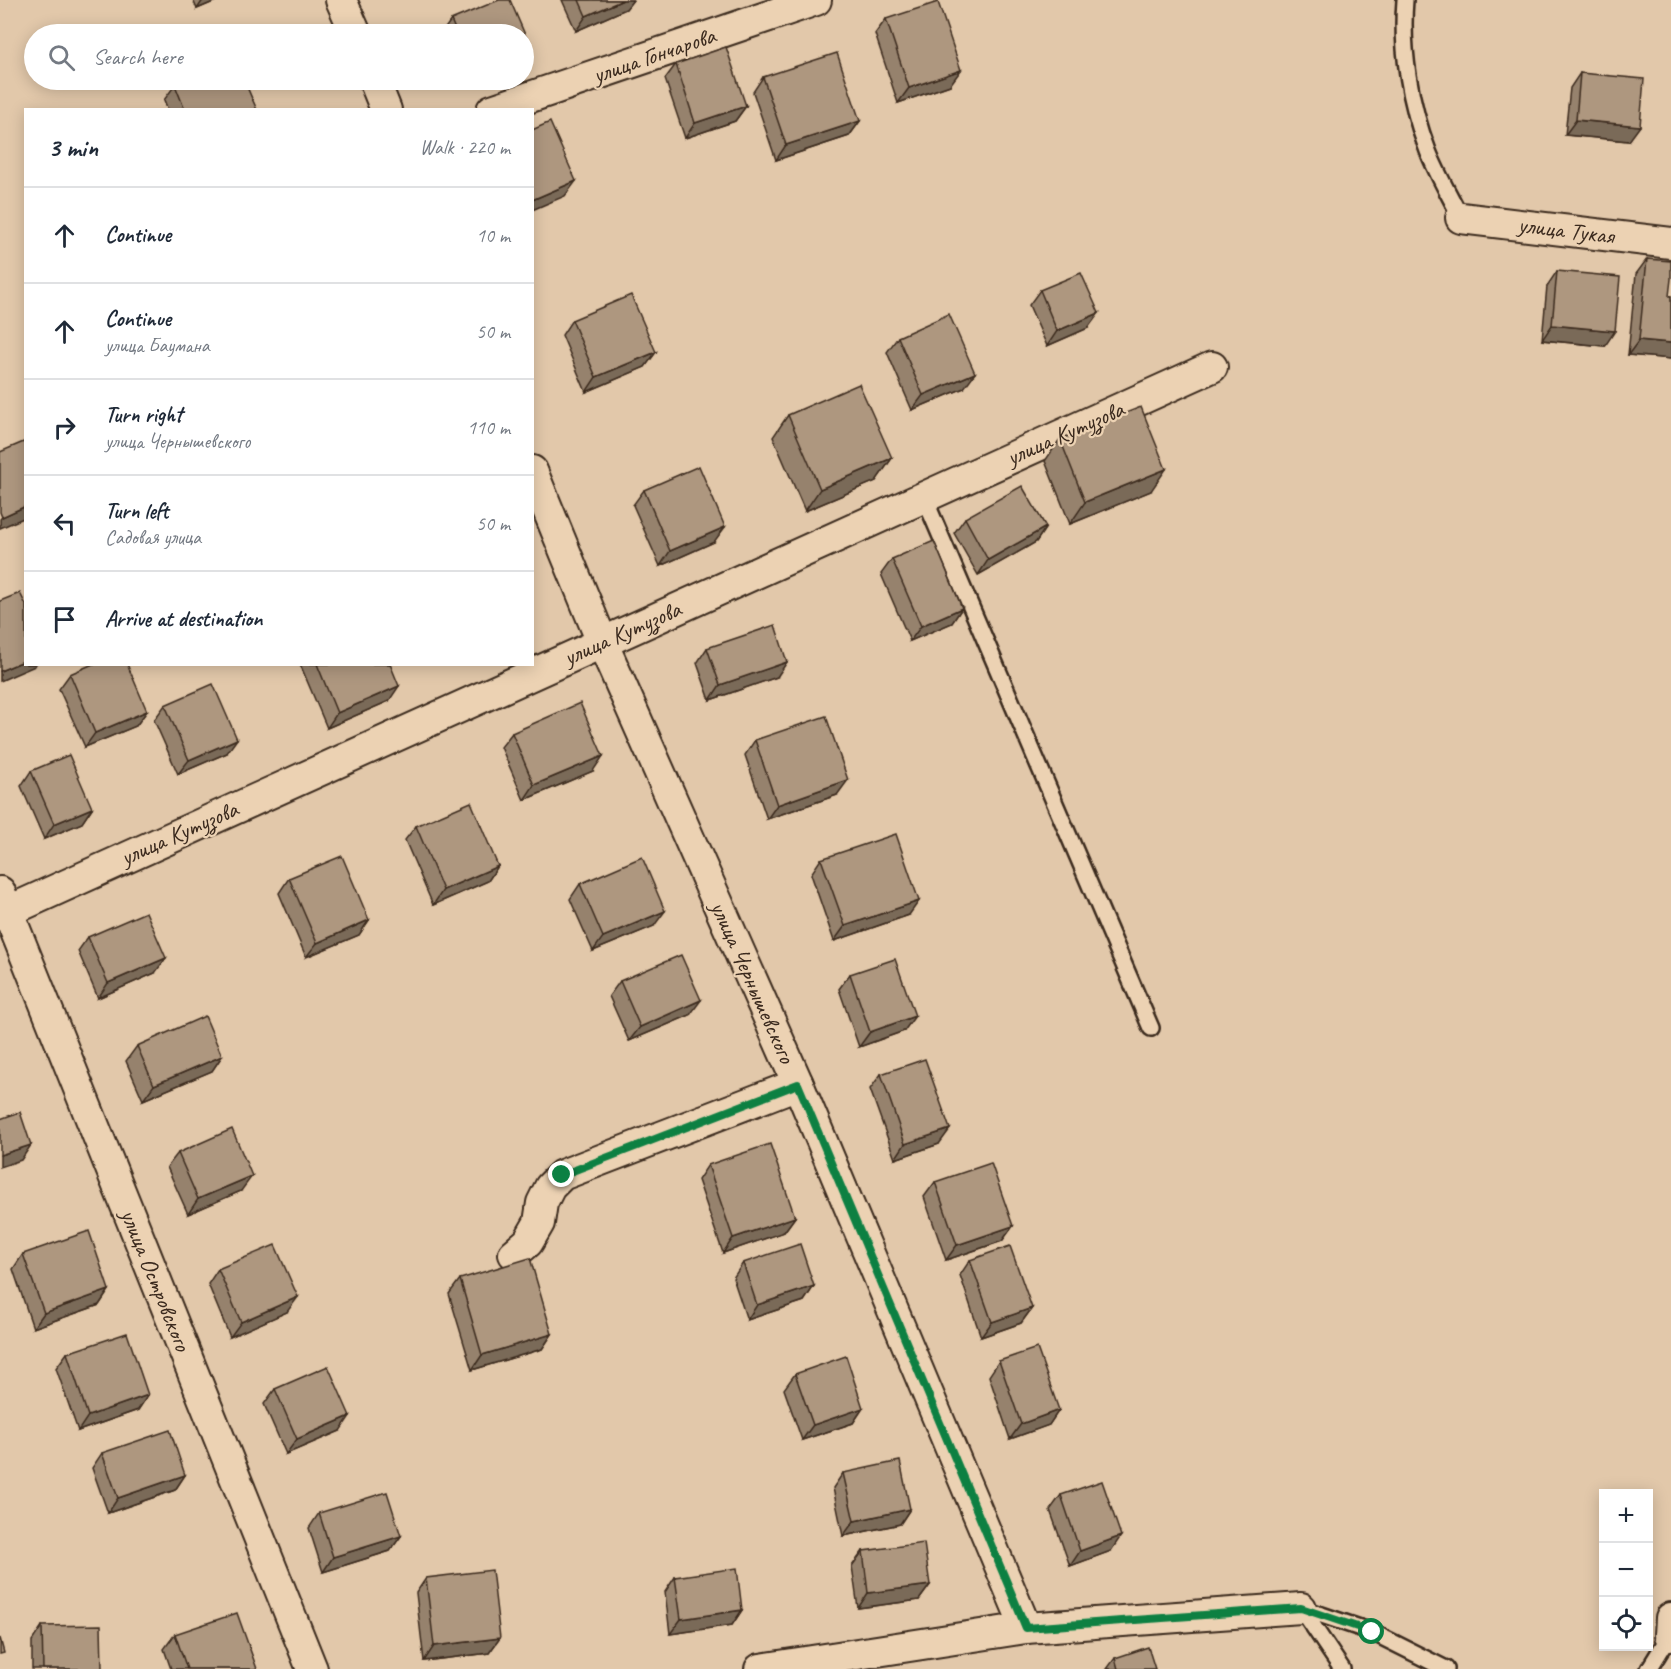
<!DOCTYPE html>
<meta charset="utf-8">
<style>
:root{--surface:#fff;--page:#f2f2f3;--text:#1f2937;--muted:#747a83;--line:#e0e1e3}
body{margin:0;font-family:Caveat,sans-serif;background:var(--page);color:var(--text)}
.controls{position:absolute;right:18px;bottom:18px;display:grid;overflow:hidden;border-radius:0px;box-shadow:0 3px 15px #0003}
.controls button{width:54px;height:54px;display:grid;place-items:center;padding:0;border:0;border-bottom:2px solid var(--line);background:var(--surface);color:var(--text);font:30px sans-serif}
.stop{position:absolute;width:18px;height:18px;margin:-14px;border:4px solid #0b8043;border-radius:50%;background:#fff}
.stop.end{background:#0b8043;border-color:#fff;box-shadow:0 2px 6px #0008}
.list{margin:0;padding:0;list-style:none}
h2{display:flex;justify-content:space-between;align-items:center;height:78px;margin:0;padding:0 24px;font-size:26px}
h2 small{font-size:20px;font-weight:400;color:var(--muted)}
.list li{display:grid;grid-template-columns:39px 1fr auto;gap:18px;align-items:center;box-sizing:border-box;height:96px;padding:0 24px;border-top:2px solid var(--line)}
.list b{display:block;font-size:22px;white-space:nowrap}
.list p{margin:0;font-size:20px;white-space:nowrap;color:var(--muted)}
.list em{font-size:20px;font-style:normal;color:var(--muted)}
.icon{flex:none;width:33px;height:33px;fill:none;stroke:currentColor;stroke-width:2;stroke-linecap:round;stroke-linejoin:round}
.map{position:relative;flex:none;width:1671px;height:1669px;overflow:hidden}
.search{position:absolute;background:var(--surface);box-shadow:0 3px 15px #0003;left:24px;top:24px;width:510px;height:66px;display:flex;align-items:center;gap:15px;box-sizing:border-box;padding:0 21px;border-radius:33px;color:var(--muted);font-size:22px}
.panel{position:absolute;background:var(--surface);box-shadow:0 3px 15px #0003;left:24px;top:108px;width:510px;height:558px;border-radius:0px}
.map>svg:first-child{display:block}
</style>
<div class="map">
<svg width="1671" height="1669" viewBox="0 0 1671 1669">
<rect width="100%" height="100%" fill="#e2c8aa"/>
<filter id="ink" filterUnits="userSpaceOnUse"><feTurbulence type="fractalNoise" baseFrequency=".0167" numOctaves="2"/><feDisplacementMap in="SourceGraphic" scale="12" xChannelSelector="R" yChannelSelector="G"/><feConvolveMatrix kernelMatrix="1 2 1 2 8 2 1 2 1" color-interpolation-filters="sRGB"/></filter>
<g filter="url(#ink)">
<g fill="none" stroke-linecap="round" stroke-linejoin="round">
<defs>
<g id="lane">
<path d="M1405 0C1401 50 1410 104 1428 151 1437 174 1450 196 1461 218"/>
<polyline points="924,497 1151,1028"/>
<polyline points="1342,1669 1301,1608 1372,1632 1446,1669"/>
<polyline points="1649,1669 1670,1635"/>
</g>
<g id="street">
<polyline points="341,0 356,34"/>
<polyline points="374,80 386,110"/>
<polyline points="492,110 816,0"/>
<polyline points="1461,218 1671,243"/>
<polyline points="532,471 602,642 798,1084 1026,1628"/>
<polyline points="0,892 312,1669"/>
<polyline points="0,915 1212,367"/>
<polyline points="514,1254 528,1242 539,1223 542,1203 550,1187 562,1175 798,1084"/>
<polyline points="1670,1635 1671,1618"/>
<polyline points="760,1669 1026,1628 1301,1608"/>
</g>
</defs>
<use href="#lane" stroke="#3b2a1e" stroke-width="20"/>
<use href="#street" stroke="#3b2a1e" stroke-width="34"/>
<use href="#lane" stroke="#ecd2b3" stroke-width="15"/>
<use href="#street" stroke="#ecd2b3" stroke-width="30"/>
</g>
<g fill="#96826d" stroke="#3b2a1e" stroke-width="1.5">
<polygon points="193,0 218,0 197,9"/>
<polygon points="562,0 633,0 626,9 576,31"/>
<polygon points="886,19 950,85 898,103 875,34"/>
<polygon points="451,20 524,34 441,34"/>
<polygon points="676,64 746,106 735,121 685,138 665,79"/>
<polygon points="1580,73 1629,141 1565,135 1570,88"/>
<polygon points="763,77 860,121 849,136 776,160 753,92"/>
<polygon points="175,85 257,110 168,110 164,100"/>
<polygon points="1647,259 1669,296 1671,296 1671,359 1628,355 1636,274"/>
<polygon points="1557,271 1605,346 1542,340 1547,286"/>
<polygon points="1040,290 1088,328 1047,346 1029,305"/>
<polygon points="572,320 656,352 645,367 586,392 562,335"/>
<polygon points="898,337 964,388 912,410 887,352"/>
<polygon points="788,415 892,458 876,481 805,511 773,437"/>
<polygon points="1060,439 1151,491 1070,524 1045,461"/>
<polygon points="644,490 714,542 660,566 633,505"/>
<polygon points="965,518 1046,527 1036,542 978,575 954,533"/>
<polygon points="892,559 962,608 952,623 910,641 881,574"/>
<polygon points="707,648 777,677 710,700 697,663"/>
<polygon points="300,664 390,664 389,701 327,728"/>
<polygon points="70,674 147,711 136,726 85,747 59,689"/>
<polygon points="165,705 227,753 178,774 154,720"/>
<polygon points="512,733 593,771 524,800 501,747"/>
<polygon points="755,740 837,795 767,819 745,755"/>
<polygon points="31,771 92,808 82,823 44,839 21,786"/>
<polygon points="416,826 498,866 488,881 433,905 405,840"/>
<polygon points="821,859 909,915 834,941 811,874"/>
<polygon points="289,878 369,920 359,935 306,957 279,893"/>
<polygon points="580,884 654,926 593,951 570,899"/>
<polygon points="88,937 155,973 98,998 78,951"/>
<polygon points="850,974 904,1031 859,1047 839,989"/>
<polygon points="620,981 690,1015 629,1041 609,996"/>
<polygon points="137,1046 222,1056 212,1071 143,1100 126,1061"/>
<polygon points="881,1074 939,1144 895,1159 870,1089"/>
<polygon points="178,1153 241,1191 188,1214 167,1167"/>
<polygon points="708,1165 795,1217 784,1232 723,1253 698,1180"/>
<polygon points="935,1182 1013,1226 1002,1241 946,1260 924,1197"/>
<polygon points="23,1254 109,1290 99,1305 33,1328 13,1269"/>
<polygon points="970,1260 1032,1308 1021,1323 981,1337 960,1275"/>
<polygon points="743,1263 814,1286 804,1301 747,1320 733,1278"/>
<polygon points="218,1269 287,1312 230,1337 208,1284"/>
<polygon points="460,1279 552,1334 542,1349 472,1370 449,1294"/>
<polygon points="67,1353 148,1395 138,1410 78,1431 56,1368"/>
<polygon points="999,1361 1059,1410 1049,1425 1010,1439 989,1376"/>
<polygon points="795,1374 863,1408 853,1423 802,1440 784,1389"/>
<polygon points="275,1389 340,1431 286,1454 264,1404"/>
<polygon points="102,1453 185,1475 175,1490 108,1513 92,1468"/>
<polygon points="843,1473 910,1509 900,1524 843,1536 833,1488"/>
<polygon points="1061,1495 1111,1551 1070,1566 1050,1510"/>
<polygon points="319,1513 401,1536 390,1551 323,1572 309,1528"/>
<polygon points="863,1551 930,1585 919,1600 858,1608 852,1566"/>
<polygon points="675,1577 742,1610 732,1625 670,1634 665,1592"/>
<polygon points="426,1578 500,1638 489,1653 424,1661 416,1593"/>
<polygon points="42,1626 102,1669 32,1669 32,1641"/>
<polygon points="175,1634 257,1669 171,1669 164,1649"/>
<polygon points="1115,1658 1155,1669 1107,1669"/>
</g>
<g fill="#7a6a59" stroke="#3b2a1e" stroke-width="1.5">
<polygon points="203,0 218,0 197,9"/>
<polygon points="623,0 633,0 626,9 576,31 586,16"/>
<polygon points="529,44 524,52 524,46"/>
<polygon points="961,70 950,85 898,103 909,88"/>
<polygon points="464,80 471,80 461,84"/>
<polygon points="746,106 735,121 685,138 695,123"/>
<polygon points="1576,120 1640,126 1629,141 1565,135"/>
<polygon points="860,121 849,136 776,160 786,145"/>
<polygon points="576,181 565,196 532,210 532,200"/>
<polygon points="1099,313 1088,328 1047,346 1057,331"/>
<polygon points="1552,325 1615,331 1605,346 1542,340"/>
<polygon points="1639,340 1671,343 1671,359 1628,355"/>
<polygon points="656,352 645,367 586,392 596,377"/>
<polygon points="975,373 964,388 912,410 923,395"/>
<polygon points="892,458 876,481 805,511 820,489"/>
<polygon points="1166,469 1151,491 1070,524 1085,502"/>
<polygon points="26,506 26,517 0,528 0,519 2,517"/>
<polygon points="725,527 714,542 660,566 670,551"/>
<polygon points="1046,527 1036,542 978,575 988,560"/>
<polygon points="962,608 952,623 910,641 921,626"/>
<polygon points="26,660 26,664 36,664 35,666 0,681 0,671"/>
<polygon points="787,662 777,677 710,700 720,685"/>
<polygon points="399,686 389,701 327,728 337,713"/>
<polygon points="147,711 136,726 85,747 95,733"/>
<polygon points="237,739 227,753 178,774 189,760"/>
<polygon points="603,756 593,771 524,800 534,785"/>
<polygon points="848,780 837,795 767,819 777,805"/>
<polygon points="92,808 82,823 44,839 54,824"/>
<polygon points="498,866 488,881 433,905 443,890"/>
<polygon points="919,901 909,915 834,941 845,926"/>
<polygon points="665,911 654,926 593,951 603,937"/>
<polygon points="369,920 359,935 306,957 317,943"/>
<polygon points="166,958 155,973 98,998 108,983"/>
<polygon points="701,1000 690,1015 629,1041 640,1027"/>
<polygon points="915,1016 904,1031 859,1047 870,1032"/>
<polygon points="222,1056 212,1071 143,1100 154,1085"/>
<polygon points="950,1129 939,1144 895,1159 905,1144"/>
<polygon points="31,1145 21,1160 0,1167 0,1155"/>
<polygon points="252,1176 241,1191 188,1214 198,1199"/>
<polygon points="795,1217 784,1232 723,1253 733,1238"/>
<polygon points="1013,1226 1002,1241 946,1260 957,1245"/>
<polygon points="814,1286 804,1301 747,1320 757,1305"/>
<polygon points="109,1290 99,1305 33,1328 44,1313"/>
<polygon points="298,1297 287,1312 230,1337 241,1322"/>
<polygon points="1032,1308 1021,1323 981,1337 992,1322"/>
<polygon points="552,1334 542,1349 472,1370 482,1355"/>
<polygon points="148,1395 138,1410 78,1431 88,1416"/>
<polygon points="863,1408 853,1423 802,1440 813,1425"/>
<polygon points="1059,1410 1049,1425 1010,1439 1021,1424"/>
<polygon points="350,1416 340,1431 286,1454 297,1439"/>
<polygon points="185,1475 175,1490 108,1513 118,1498"/>
<polygon points="910,1509 900,1524 843,1536 854,1521"/>
<polygon points="401,1536 390,1551 323,1572 333,1557"/>
<polygon points="1121,1536 1111,1551 1070,1566 1080,1551"/>
<polygon points="930,1585 919,1600 858,1608 868,1593"/>
<polygon points="742,1610 732,1625 670,1634 681,1619"/>
<polygon points="500,1638 489,1653 424,1661 434,1646"/>
</g>
<g fill="#ae977f" stroke="#3b2a1e" stroke-width="1.5">
<polygon points="499,0 510,0 529,44 524,46 524,34 457,34 451,20"/>
<polygon points="579,0 623,0 586,16"/>
<polygon points="938,2 961,70 909,88 886,19"/>
<polygon points="726,47 746,106 695,123 676,64"/>
<polygon points="837,53 860,121 786,145 763,77"/>
<polygon points="1580,73 1644,79 1640,126 1576,120"/>
<polygon points="188,80 244,80 257,110 185,110 175,85"/>
<polygon points="550,122 576,181 532,200 532,130"/>
<polygon points="1647,259 1671,261 1671,279 1669,296 1671,296 1671,343 1639,340"/>
<polygon points="1557,271 1620,277 1615,331 1552,325"/>
<polygon points="1081,273 1099,313 1057,331 1040,290"/>
<polygon points="631,295 656,352 596,377 572,320"/>
<polygon points="949,314 975,373 923,395 898,337"/>
<polygon points="859,384 892,458 820,489 788,415"/>
<polygon points="1141,407 1166,469 1085,502 1060,439"/>
<polygon points="26,441 26,506 2,517 0,512 0,452"/>
<polygon points="699,466 725,527 670,551 644,490"/>
<polygon points="1022,486 1046,527 988,560 965,518"/>
<polygon points="934,541 962,608 921,626 892,559"/>
<polygon points="20,593 26,605 26,660 0,671 0,601"/>
<polygon points="775,625 787,662 720,685 707,648"/>
<polygon points="93,664 127,664 147,711 95,733 70,674"/>
<polygon points="317,664 390,664 399,686 337,713"/>
<polygon points="213,684 237,739 189,760 165,705"/>
<polygon points="580,703 603,756 534,785 512,733"/>
<polygon points="826,716 848,780 777,805 755,740"/>
<polygon points="69,755 92,808 54,824 31,771"/>
<polygon points="471,802 498,866 443,890 416,826"/>
<polygon points="896,834 919,901 845,926 821,859"/>
<polygon points="342,856 369,920 317,943 289,878"/>
<polygon points="642,857 665,911 603,937 580,884"/>
<polygon points="146,912 166,958 108,983 88,937"/>
<polygon points="681,955 701,1000 640,1027 620,981"/>
<polygon points="895,959 915,1016 870,1032 850,974"/>
<polygon points="205,1016 222,1056 154,1085 137,1046"/>
<polygon points="925,1059 950,1129 905,1144 881,1074"/>
<polygon points="20,1112 31,1145 0,1155 0,1119"/>
<polygon points="232,1129 252,1176 198,1199 178,1153"/>
<polygon points="770,1144 795,1217 733,1238 708,1165"/>
<polygon points="991,1163 1013,1226 957,1245 935,1182"/>
<polygon points="89,1231 109,1290 44,1313 23,1254"/>
<polygon points="800,1244 814,1286 757,1305 743,1263"/>
<polygon points="275,1245 298,1297 241,1322 218,1269"/>
<polygon points="1010,1246 1032,1308 992,1322 970,1260"/>
<polygon points="530,1258 552,1334 482,1355 460,1279"/>
<polygon points="127,1333 148,1395 88,1416 67,1353"/>
<polygon points="1037,1348 1059,1410 1021,1424 999,1361"/>
<polygon points="846,1356 863,1408 813,1425 795,1374"/>
<polygon points="328,1366 350,1416 297,1439 275,1389"/>
<polygon points="170,1430 185,1475 118,1498 102,1453"/>
<polygon points="900,1461 910,1509 854,1521 843,1473"/>
<polygon points="1102,1481 1121,1536 1080,1551 1061,1495"/>
<polygon points="387,1492 401,1536 333,1557 319,1513"/>
<polygon points="924,1543 930,1585 868,1593 863,1551"/>
<polygon points="737,1568 742,1610 681,1619 675,1577"/>
<polygon points="492,1570 500,1638 434,1646 426,1578"/>
<polygon points="237,1613 257,1669 187,1669 175,1634"/>
<polygon points="101,1625 102,1669 43,1669 42,1626"/>
<polygon points="0,1638 4,1653 0,1654"/>
<polygon points="1148,1647 1155,1669 1118,1669 1115,1658"/>
</g>
</g>
<g fill="none" stroke-linecap="round" stroke-linejoin="round" filter="url(#ink)">
<polyline stroke="#0b8043" stroke-width="8" points="562,1175 798,1084 1026,1628 1301,1608 1372,1632"/>
</g>
<g text-anchor="middle" dominant-baseline="central" stroke-width="4.5" stroke-linejoin="round" paint-order="stroke">
<g font-size="24" fill="#3b2a1e" stroke="#ecd2b3">
<text transform="translate(654 55) rotate(-19)">улица Гончарова</text>
<text transform="translate(1566 230) rotate(7)">улица Тукая</text>
<text transform="translate(1065 433) rotate(-24)">улица Кутузова</text>
<text transform="translate(622 633) rotate(-24)">улица Кутузова</text>
<text transform="translate(179 833) rotate(-24)">улица Кутузова</text>
<text transform="translate(753 982) rotate(66)">улица Чернышевского</text>
<text transform="translate(156 1280) rotate(68)">улица Островского</text>
</g>
</g>
</svg>
<div class="controls">
<button>+</button>
<button>−</button>
<button><svg class="icon" aria-label="locate" viewBox="0 0 24 24"><circle cx="12" cy="12" r="6"/><path d="M12 2v4M12 18v4M2 12h4M18 12h4"/></svg></button>
</div>
<div class="stop" style="left:1372px;top:1632px"></div>
<div class="stop end" style="left:562px;top:1175px"></div>
<div class="search"><svg class="icon" aria-label="search" viewBox="0 0 24 24"><circle cx="10" cy="10" r="6"/><path d="M15 15l6 6"/></svg>Search here</div>
<section class="panel">
<h2>3 min<small>Walk · 220 m</small></h2>
<ul class="list">
<li><svg class="icon" aria-label="ahead" viewBox="0 0 24 24"><path d="M12 20V5M6 11l6-6 6 6"/></svg><div><b>Continue</b></div><em>10 m</em></li>
<li><svg class="icon" aria-label="ahead" viewBox="0 0 24 24"><path d="M12 20V5M6 11l6-6 6 6"/></svg><div><b>Continue</b><p>улица Баумана</p></div><em>50 m</em></li>
<li><svg class="icon" aria-label="right" viewBox="0 0 24 24"><path d="M7 20v-9h11M14 6l5 5-5 5"/></svg><div><b>Turn right</b><p>улица Чернышевского</p></div><em>110 m</em></li>
<li><svg class="icon" aria-label="left" viewBox="0 0 24 24"><path d="M17 20v-9H6M10 6l-5 5 5 5"/></svg><div><b>Turn left</b><p>Садовая улица</p></div><em>50 m</em></li>
<li><svg class="icon" aria-label="arrive" viewBox="0 0 24 24"><path d="M6 21V4h12l-3 4 3 4H6"/></svg><div><b>Arrive at destination</b></div></li>
</ul>
</section>
</div>
